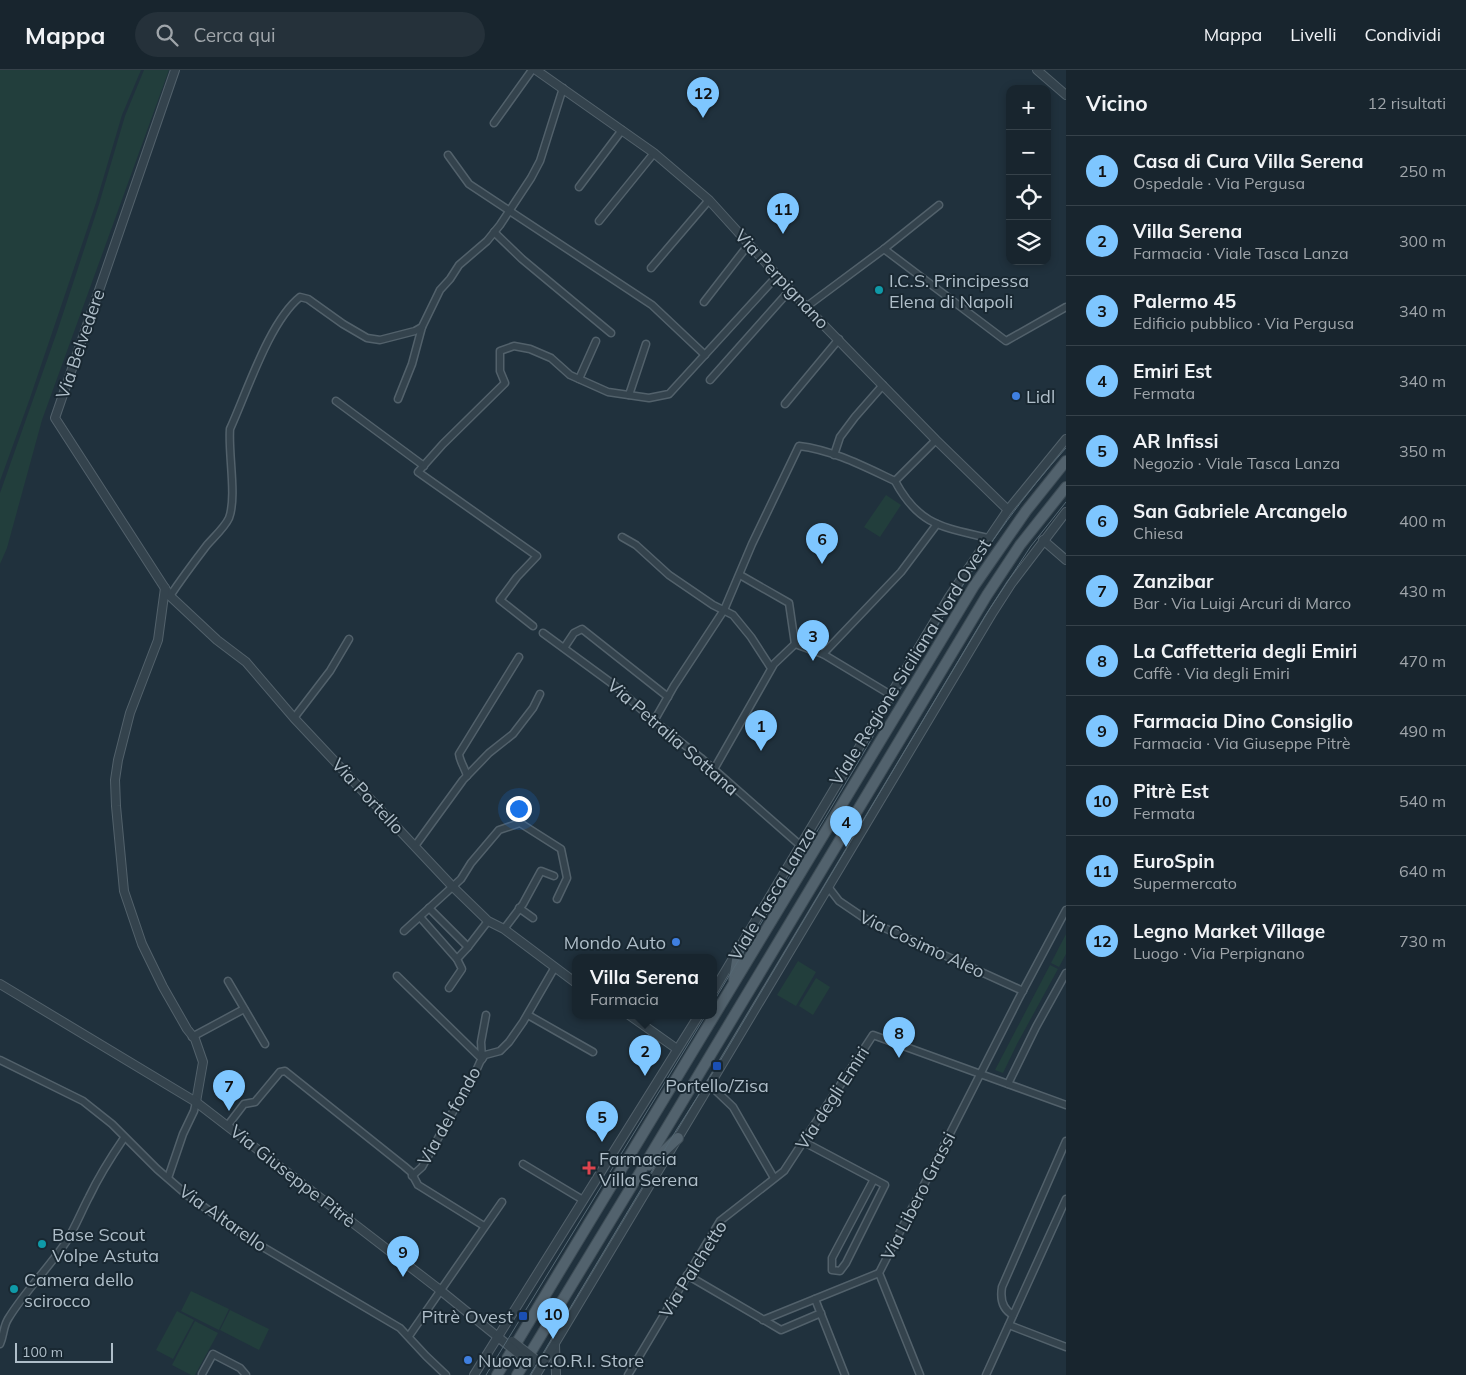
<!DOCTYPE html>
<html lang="it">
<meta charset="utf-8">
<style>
:root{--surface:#18252e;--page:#25313a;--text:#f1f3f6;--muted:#9fa5aa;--line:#36424a;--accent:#7ec6ff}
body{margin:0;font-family:Mulish,sans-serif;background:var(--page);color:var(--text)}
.controls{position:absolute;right:15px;top:15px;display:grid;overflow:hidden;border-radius:10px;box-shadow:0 2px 8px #0003}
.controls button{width:45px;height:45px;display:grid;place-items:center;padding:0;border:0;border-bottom:1px solid var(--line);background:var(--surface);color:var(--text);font:25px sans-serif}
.scale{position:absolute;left:15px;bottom:12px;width:98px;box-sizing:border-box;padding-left:5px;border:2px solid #afbec9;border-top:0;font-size:14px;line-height:18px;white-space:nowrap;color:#afbec9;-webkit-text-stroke:4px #192832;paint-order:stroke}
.you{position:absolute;left:518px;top:738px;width:18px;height:18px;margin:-12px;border:4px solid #fff;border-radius:50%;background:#1a73e8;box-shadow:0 0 0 8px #1a73e833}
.badge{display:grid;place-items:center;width:32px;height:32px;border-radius:50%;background:var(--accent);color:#111;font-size:16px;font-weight:700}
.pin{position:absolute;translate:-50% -41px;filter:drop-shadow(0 1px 2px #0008)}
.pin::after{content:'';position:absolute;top:26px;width:18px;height:15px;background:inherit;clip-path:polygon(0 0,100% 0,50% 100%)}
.popup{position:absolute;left:572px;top:884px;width:145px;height:65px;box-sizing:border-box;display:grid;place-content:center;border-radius:10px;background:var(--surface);filter:drop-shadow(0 1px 4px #0005);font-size:16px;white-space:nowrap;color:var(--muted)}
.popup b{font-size:19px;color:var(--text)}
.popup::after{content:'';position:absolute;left:50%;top:100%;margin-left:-10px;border:10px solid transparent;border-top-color:var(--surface)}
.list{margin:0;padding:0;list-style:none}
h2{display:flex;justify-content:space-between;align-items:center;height:65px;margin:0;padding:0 20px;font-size:21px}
h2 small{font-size:16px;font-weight:400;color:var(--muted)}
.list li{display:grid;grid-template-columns:32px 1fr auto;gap:15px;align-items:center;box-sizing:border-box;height:70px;padding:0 20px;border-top:1px solid var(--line)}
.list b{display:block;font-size:19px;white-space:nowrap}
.list p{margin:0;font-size:16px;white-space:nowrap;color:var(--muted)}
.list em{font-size:16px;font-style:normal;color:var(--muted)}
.icon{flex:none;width:28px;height:28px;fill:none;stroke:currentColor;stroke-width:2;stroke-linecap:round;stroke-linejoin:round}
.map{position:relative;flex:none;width:1066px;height:1305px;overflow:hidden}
header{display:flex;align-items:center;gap:30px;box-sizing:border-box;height:70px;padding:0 25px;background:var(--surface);border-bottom:1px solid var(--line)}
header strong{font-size:24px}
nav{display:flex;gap:28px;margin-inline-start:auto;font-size:18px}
.search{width:350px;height:45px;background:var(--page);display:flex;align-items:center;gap:12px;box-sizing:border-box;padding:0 18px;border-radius:28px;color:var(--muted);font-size:19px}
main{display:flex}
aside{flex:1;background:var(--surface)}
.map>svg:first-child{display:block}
</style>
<header>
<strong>Mappa</strong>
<div class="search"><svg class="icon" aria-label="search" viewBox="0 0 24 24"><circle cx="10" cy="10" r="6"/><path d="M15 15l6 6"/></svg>Cerca qui</div>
<nav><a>Mappa</a><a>Livelli</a><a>Condividi</a></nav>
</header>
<main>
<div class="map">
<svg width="1066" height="1305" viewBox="0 0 1066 1305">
<rect width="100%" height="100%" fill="#20313d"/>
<g fill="#223e3c">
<polygon points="0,0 141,0 122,45 96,133 29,331 0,411"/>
<polygon points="144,0 169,0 42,350 7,478 0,494 0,423 58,259 99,134 125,46"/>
<polygon points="886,425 901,435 880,467 864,457"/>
<polygon points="1066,864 1066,884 1059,897 1051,893"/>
<polygon points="798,891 816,902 796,936 777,925"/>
<polygon points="1050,895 1058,899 1017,974 1003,1003 995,1000"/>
<polygon points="816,908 830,917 813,945 799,936"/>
<polygon points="191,1221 229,1239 219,1260 181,1241"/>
<polygon points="230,1240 269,1259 259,1280 220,1260"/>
<polygon points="177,1241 194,1250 173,1289 156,1280"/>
<polygon points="195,1251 218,1263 195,1305 191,1305 172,1295"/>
</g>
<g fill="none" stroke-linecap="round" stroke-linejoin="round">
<defs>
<g id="minor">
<polyline points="494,53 532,0"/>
<polyline points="448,85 469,114 652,235 705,285"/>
<polyline points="579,117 622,60"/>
<polyline points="599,151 654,83"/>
<polyline points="494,162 522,189 611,263"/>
<polyline points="884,179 1006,271 1066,237"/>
<polyline points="651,198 709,130"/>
<polyline points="704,232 749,174"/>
<polyline points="806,237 884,179 939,135"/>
<polyline points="579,309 596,271"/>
<polyline points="710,310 790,220"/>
<polyline points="629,325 646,274"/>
<polyline points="398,329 412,294 422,257"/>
<polyline points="336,331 424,396"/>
<polyline points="785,334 839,269"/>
<path d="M936 370 895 411C919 456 943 457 988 468"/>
<polyline points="834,385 840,367 855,347 883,315"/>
<polyline points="622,467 636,475 669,505 713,535 733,545 751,567 771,598"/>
<polyline points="740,505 789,533 795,574"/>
<path d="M170 526C182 508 194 492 207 475 214 467 225 457 229 448 237 427 228 383 230 359 247 322 269 252 300 227L308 229 343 254 367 268 380 270 415 261 422 257 440 220 450 209 459 195 487 171 500 155 531 108 540 91 563 18"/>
<polyline points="533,556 500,530 517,507 537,486 418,402 443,374 505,313 500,301 500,281 514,276 530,279 551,288 570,305 608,322 649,328 669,324 777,206"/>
<polyline points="543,563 614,615 654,651 701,688 801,776"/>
<polyline points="564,578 574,563 582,559 668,627"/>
<polyline points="823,584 901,502 937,454"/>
<polyline points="294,648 330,601 349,569"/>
<path d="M654 651 674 616 724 540 752 474 799 376C833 380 865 397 895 411"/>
<polyline points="713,701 774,594 795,574 823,584 891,625"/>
<path d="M467 706C465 698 460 692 459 684L519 587"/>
<polyline points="415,776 463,710 489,683 513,664 533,638 540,624"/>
<polyline points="829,818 839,831 867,850 1023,921"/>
<polyline points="429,838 468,877"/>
<polyline points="519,838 533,848"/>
<polyline points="420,847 457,889"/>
<polyline points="504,859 523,834 541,801 554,806"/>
<polyline points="404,861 461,809 471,793 499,760 520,753 561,779 567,808 557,829"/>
<polyline points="397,906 482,989"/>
<polyline points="228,911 265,974"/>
<polyline points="449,918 462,899 457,889 468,877 488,851"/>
<polyline points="528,945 593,982"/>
<polyline points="192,967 244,939"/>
<polyline points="482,989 481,972 486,945"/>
<polyline points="0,990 83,1031 112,1054 157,1099 187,1125 251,1170 400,1258 426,1286 446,1305"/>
<polyline points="1008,1014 1036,957 1066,903"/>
<polyline points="710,1015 733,1037 774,1108"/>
<polyline points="228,1055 244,1034 255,1032 280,1002 285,1001 404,1096 411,1102 418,1115 484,1156"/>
<polyline points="804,1072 885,1115 846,1193 840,1201 832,1200 832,1188 874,1109"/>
<polyline points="523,1094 583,1130"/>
<polyline points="412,1106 422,1097 451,1045 471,1012 480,992 485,985 500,981 509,972 523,952 555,897"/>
<polyline points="168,1108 183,1064 194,1041 196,1032"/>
<polyline points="687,1205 781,1260 821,1243"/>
<polyline points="815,1229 845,1305"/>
<path d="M1013 1245C1002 1239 1000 1229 1002 1217L1066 1071"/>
<polyline points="763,1250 879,1203"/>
<polyline points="1009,1255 1066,1277"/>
<polyline points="409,1266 502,1132"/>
<path d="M0 1274C4 1265 3 1257 8 1249 25 1221 48 1199 66 1172 75 1158 81 1142 89 1127 99 1106 111 1087 124 1068"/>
<polyline points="202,1304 213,1284 240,1298 246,1305"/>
<polyline points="628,1305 720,1151 784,1101 873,965 1066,1035"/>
<polyline points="920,1305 879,1203 1019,928 1066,840"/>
<polyline points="986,1305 1066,1129"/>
</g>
<g id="tertiary">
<polyline points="175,0 55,348 170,526 217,570 246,592 294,648 453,817 488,851 504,859 576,913"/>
<polyline points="536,0 654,83 709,130 806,237 936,370 1008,440"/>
<polyline points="1037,0 1066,25"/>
<polyline points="1043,470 1066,490"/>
<polyline points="165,518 158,570 130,643 118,690 115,710 116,736 124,821 142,874 163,917 187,959 195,969 203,992 196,1032"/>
<polyline points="0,914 196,1032 440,1220 509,1276"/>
<polyline points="714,920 949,527 1008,440 1066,369"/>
<polyline points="629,945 677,979"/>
<polyline points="555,1275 556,1305"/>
<polyline points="474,1305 699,945"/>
<polyline points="536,1305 993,542 1011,514 1066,442"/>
</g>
<g id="primary">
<polyline points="734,910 739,877"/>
<polyline points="649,1095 678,1068"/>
<polyline points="497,1305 974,516 1026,441 1066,391"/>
<polyline points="517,1305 639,1104 987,525 1020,475 1066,417"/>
</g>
</defs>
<use href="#minor" stroke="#52616b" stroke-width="9"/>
<use href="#tertiary" stroke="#52616b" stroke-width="10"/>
<use href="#primary" stroke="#3d4c56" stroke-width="12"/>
<use href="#minor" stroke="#34434d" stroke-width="6"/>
<use href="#tertiary" stroke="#34434d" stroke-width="8"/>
<use href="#primary" stroke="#52626d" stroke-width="10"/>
<g stroke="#556874" stroke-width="1">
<path d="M714 931C762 850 813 770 860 689 922 581 982 471 1066 378"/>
<polyline points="486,1305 706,945"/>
<polyline points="530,1305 677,1059 717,996 985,546 1031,476 1066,432"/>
</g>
<defs>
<g id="tertiary-bridge">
<polyline points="512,1271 535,1289"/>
<polyline points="509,1276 531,1294"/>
</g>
</defs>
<use href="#tertiary-bridge" stroke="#52616b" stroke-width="10" stroke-linecap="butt"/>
<use href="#tertiary-bridge" stroke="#34434d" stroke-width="8"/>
</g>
<g fill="#0f9aa8" stroke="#192832" stroke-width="2">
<circle cx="879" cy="220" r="5"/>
<circle cx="42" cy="1174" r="5"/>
<circle cx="14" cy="1219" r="5"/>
</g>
<g fill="#3f7fe0" stroke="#192832" stroke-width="2">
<circle cx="1016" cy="326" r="5"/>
<circle cx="676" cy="872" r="5"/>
<circle cx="468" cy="1290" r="5"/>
</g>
<g fill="#1a4fb4" stroke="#192832" stroke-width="2">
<rect x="712" y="991" width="10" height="10" rx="2.5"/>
<rect x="518" y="1241" width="10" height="10" rx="2.5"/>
</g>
<path fill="#e0444e" stroke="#192832" stroke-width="2" d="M586.5 1090.5h5v5h5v5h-5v5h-5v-5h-5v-5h5z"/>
<g text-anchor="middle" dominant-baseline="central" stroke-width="4" stroke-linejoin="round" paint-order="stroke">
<g font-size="18" fill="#afbec9" stroke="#192832">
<text transform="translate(782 209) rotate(47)">Via Perpignano</text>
<text transform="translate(80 274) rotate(-71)">Via Belvedere</text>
<text transform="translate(910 592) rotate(-58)">Viale Regione Siciliana Nord Ovest</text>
<text transform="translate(673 667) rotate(41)">Via Petralia Sottana</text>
<text transform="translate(368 726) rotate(47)">Via Portello</text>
<text transform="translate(772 824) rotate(-59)">Viale Tasca Lanza</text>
<text transform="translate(922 874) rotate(25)">Via Cosimo Aleo</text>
<text transform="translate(832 1028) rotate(-57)">Via degli Emiri</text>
<text transform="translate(449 1046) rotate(-61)">Via del fondo</text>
<text transform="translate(293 1106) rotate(38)">Via Giuseppe Pitrè</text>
<text transform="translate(918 1126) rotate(-63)">Via Libero Grassi</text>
<text transform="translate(223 1148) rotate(35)">Via Altarello</text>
<text transform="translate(693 1199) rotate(-58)">Via Palchetto</text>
</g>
<g font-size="18" fill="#afbec9" stroke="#192832" text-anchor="start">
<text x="889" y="210">I.C.S. Principessa<tspan x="889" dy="21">Elena di Napoli</tspan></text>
<text x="1026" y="326">Lidl</text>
<text x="666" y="872" text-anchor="end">Mondo Auto</text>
<text x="717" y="1015" text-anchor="middle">Portello/Zisa</text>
<text x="599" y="1088">Farmacia<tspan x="599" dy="21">Villa Serena</tspan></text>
<text x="52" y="1164">Base Scout<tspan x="52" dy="21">Volpe Astuta</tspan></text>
<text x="24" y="1209">Camera dello<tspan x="24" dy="21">scirocco</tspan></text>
<text x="513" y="1246" text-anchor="end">Pitrè Ovest</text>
<text x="478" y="1290">Nuova C.O.R.I. Store</text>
</g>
</g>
</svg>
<div class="controls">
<button>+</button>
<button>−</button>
<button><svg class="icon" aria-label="locate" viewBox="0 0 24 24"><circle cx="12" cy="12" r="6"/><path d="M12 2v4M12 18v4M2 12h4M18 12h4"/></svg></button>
<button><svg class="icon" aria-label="layers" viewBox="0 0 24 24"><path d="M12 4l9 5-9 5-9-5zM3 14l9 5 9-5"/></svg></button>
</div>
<div class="scale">100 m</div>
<div class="you"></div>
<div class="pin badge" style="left:761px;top:681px">1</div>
<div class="pin badge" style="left:645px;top:1006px">2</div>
<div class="popup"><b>Villa Serena</b>Farmacia</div>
<div class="pin badge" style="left:813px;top:591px">3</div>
<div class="pin badge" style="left:846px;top:777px">4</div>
<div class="pin badge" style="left:602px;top:1072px">5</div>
<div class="pin badge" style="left:822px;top:494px">6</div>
<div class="pin badge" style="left:229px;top:1041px">7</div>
<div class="pin badge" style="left:899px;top:988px">8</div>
<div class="pin badge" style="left:403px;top:1207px">9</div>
<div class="pin badge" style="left:553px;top:1269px">10</div>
<div class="pin badge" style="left:783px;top:164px">11</div>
<div class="pin badge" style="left:703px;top:48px">12</div>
</div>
<aside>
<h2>Vicino<small>12 risultati</small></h2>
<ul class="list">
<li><span class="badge">1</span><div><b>Casa di Cura Villa Serena</b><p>Ospedale · Via Pergusa</p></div><em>250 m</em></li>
<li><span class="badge">2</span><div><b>Villa Serena</b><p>Farmacia · Viale Tasca Lanza</p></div><em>300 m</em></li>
<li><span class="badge">3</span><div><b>Palermo 45</b><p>Edificio pubblico · Via Pergusa</p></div><em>340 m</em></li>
<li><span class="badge">4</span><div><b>Emiri Est</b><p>Fermata</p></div><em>340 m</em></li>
<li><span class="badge">5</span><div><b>AR Infissi</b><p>Negozio · Viale Tasca Lanza</p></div><em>350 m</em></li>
<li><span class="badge">6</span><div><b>San Gabriele Arcangelo</b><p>Chiesa</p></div><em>400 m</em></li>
<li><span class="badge">7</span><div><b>Zanzibar</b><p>Bar · Via Luigi Arcuri di Marco</p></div><em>430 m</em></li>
<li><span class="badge">8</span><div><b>La Caffetteria degli Emiri</b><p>Caffè · Via degli Emiri</p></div><em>470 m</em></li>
<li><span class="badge">9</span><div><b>Farmacia Dino Consiglio</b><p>Farmacia · Via Giuseppe Pitrè</p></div><em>490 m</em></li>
<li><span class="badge">10</span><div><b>Pitrè Est</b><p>Fermata</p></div><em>540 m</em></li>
<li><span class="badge">11</span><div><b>EuroSpin</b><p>Supermercato</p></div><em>640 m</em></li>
<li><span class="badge">12</span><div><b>Legno Market Village</b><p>Luogo · Via Perpignano</p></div><em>730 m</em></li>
</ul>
</aside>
</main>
